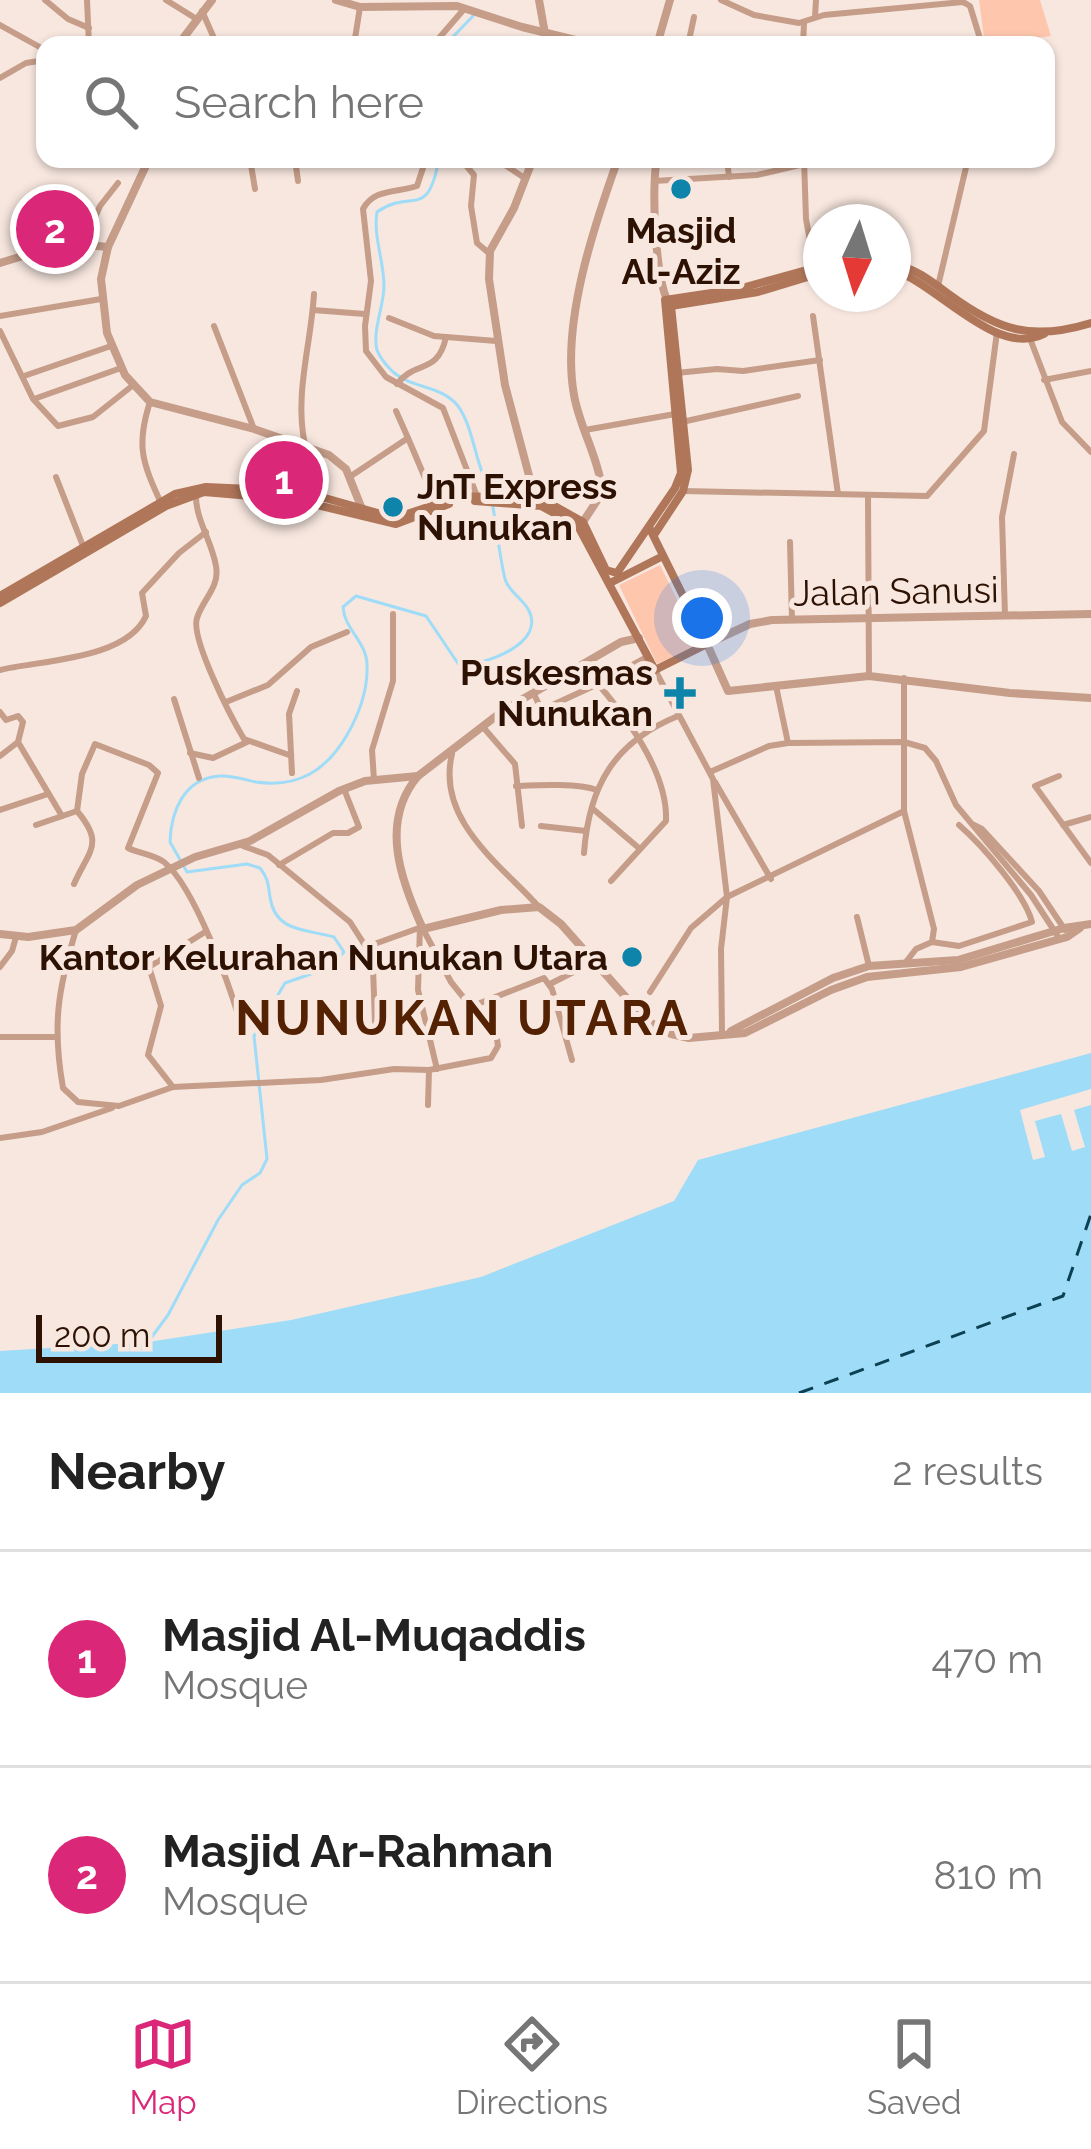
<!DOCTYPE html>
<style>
:root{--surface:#fff;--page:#f2f2f2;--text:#222;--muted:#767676;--line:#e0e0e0;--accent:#db2777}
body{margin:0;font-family:Raleway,sans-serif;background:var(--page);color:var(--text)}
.compass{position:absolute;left:803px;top:204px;width:108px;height:108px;border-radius:50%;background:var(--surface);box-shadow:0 3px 9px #0004;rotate:184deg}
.scale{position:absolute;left:36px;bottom:30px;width:186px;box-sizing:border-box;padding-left:12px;border:6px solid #2d1103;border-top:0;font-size:33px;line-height:42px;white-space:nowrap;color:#2d1103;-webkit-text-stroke:9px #f7e7df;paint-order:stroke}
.you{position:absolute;left:702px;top:618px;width:42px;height:42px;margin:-30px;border:9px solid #fff;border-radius:50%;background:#1a73e8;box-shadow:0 0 0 18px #1a73e833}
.badge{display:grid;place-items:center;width:78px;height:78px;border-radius:50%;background:var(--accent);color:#fff;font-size:39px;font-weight:700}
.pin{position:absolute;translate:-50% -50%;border:6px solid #fff;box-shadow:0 3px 12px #0006}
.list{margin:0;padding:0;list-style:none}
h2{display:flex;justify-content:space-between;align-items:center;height:156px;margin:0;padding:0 48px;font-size:51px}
h2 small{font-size:39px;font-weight:400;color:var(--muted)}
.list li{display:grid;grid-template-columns:78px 1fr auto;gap:36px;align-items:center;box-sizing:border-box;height:216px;padding:0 48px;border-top:3px solid var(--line)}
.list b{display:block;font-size:45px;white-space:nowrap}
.list p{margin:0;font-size:39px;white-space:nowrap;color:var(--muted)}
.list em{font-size:39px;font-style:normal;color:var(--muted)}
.icon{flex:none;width:66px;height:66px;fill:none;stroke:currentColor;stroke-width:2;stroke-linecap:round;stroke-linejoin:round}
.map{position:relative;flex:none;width:1091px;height:1393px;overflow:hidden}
.search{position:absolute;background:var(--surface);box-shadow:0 3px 9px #0004;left:36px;right:36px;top:36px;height:132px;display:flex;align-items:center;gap:30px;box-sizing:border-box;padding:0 42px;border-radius:24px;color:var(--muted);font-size:45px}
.sheet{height:588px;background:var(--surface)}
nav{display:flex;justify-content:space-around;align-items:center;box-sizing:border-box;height:168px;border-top:3px solid var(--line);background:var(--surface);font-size:33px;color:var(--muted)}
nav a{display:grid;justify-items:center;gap:6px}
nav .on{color:var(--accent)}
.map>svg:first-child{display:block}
</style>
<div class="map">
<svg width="1091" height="1393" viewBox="0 0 1091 1393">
<rect width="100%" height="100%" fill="#f7e7df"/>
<g fill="#fec7ad">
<polygon points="979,0 1040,0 1051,36 985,45"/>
<polygon points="660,565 699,644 657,664 619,585"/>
</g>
<polygon fill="#9edcf8" points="1091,1053 1091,1393 0,1393 0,1351 148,1342 291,1320 481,1277 674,1201 698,1160"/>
<polygon fill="#f7e7df" points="1091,1089 1091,1105 1074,1110 1085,1147 1072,1151 1061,1114 1035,1121 1045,1157 1033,1160 1020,1110"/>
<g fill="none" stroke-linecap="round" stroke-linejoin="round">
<g stroke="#9edcf8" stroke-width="3">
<polyline points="445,45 473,16"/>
<path d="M439 159C427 222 413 187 377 212 373 236 384 261 384 286 384 306 372 331 377 350 380 359 387 366 393 372 413 389 441 385 458 406 474 428 475 465 491 493"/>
<path d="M148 1342 168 1315 218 1220 242 1185 260 1173 267 1159 254 1036 285 983 331 967 344 952 334 937C307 929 275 933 270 897 268 884 268 878 260 868L247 864 187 872 170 842C171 811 184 778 220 776 232 775 245 780 256 782 298 788 326 771 347 735 359 714 368 689 367 665 367 642 344 629 343 607L356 596 426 616 459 665C484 666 548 643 528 609 521 597 509 592 505 579 499 554 497 527 492 502"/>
</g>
<polyline stroke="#0c4053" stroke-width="3" stroke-dasharray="15 12" stroke-linecap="butt" points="799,1393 1063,1296 1091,1214"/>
<g stroke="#c59d89" stroke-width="6">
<polyline points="45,0 68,19 89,28"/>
<polyline points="87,0 89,45"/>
<polyline points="166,0 195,18"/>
<polyline points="721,0 754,15 799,23 824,15 963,2 970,6 982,45"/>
<polyline points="202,11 217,45"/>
<polyline points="815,17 816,0"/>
<polyline points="0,25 45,50"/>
<polyline points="354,45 360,7"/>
<polyline points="433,45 465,8"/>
<polyline points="688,45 694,17"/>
<polyline points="803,45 804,23"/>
<polyline points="0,78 26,63 45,60"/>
<polyline points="250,159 255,189"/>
<polyline points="295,159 298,181"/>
<path d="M426 159 417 186C397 193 374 188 363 209L371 281 365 326 366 351 386 377 443 408 477 496"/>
<polyline points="496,159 526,179"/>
<polyline points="727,159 729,177"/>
<polyline points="804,159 806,219 815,268"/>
<polyline points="464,163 474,175 471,206 477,243 490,254"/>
<polyline points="654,181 757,175 804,164"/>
<polyline points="84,242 100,206 118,183"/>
<polyline points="938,286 968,159"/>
<polyline points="313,310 365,314"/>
<polyline points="0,316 101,299"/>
<polyline points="813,316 838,494"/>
<polyline points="389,318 434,336 496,341"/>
<polyline points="214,326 254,429"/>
<polyline points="0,331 33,399 58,426 93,417 132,386"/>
<polyline points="1029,336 1062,422 1091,452"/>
<polyline points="676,373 717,369 743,371 820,360"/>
<polyline points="24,376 111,346"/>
<polyline points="1044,380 1091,371"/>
<path d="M397 384C415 360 438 375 446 337"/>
<polyline points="34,399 121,368"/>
<path d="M150 402C136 445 142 462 161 503"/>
<polyline points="396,411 408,438"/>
<polyline points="682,422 798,396"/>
<polyline points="585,430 675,414"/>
<path d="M305 445C294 395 311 345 314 294"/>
<polyline points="351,476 408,438 436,504"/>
<polyline points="56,477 83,546"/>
<polyline points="683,491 927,496 984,431 997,332"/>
<path d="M196 494C195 519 212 541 216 566 220 587 203 599 197 618 190 638 232 719 244 739L289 755"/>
<polyline points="868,495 869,676"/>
<polyline points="790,542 792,620"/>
<polyline points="1005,616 1002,517 1014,454"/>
<path d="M0 670C41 660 126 660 146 616L142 593 179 553 206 532"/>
<polyline points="655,670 713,779 727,897 721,949 722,1033"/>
<polyline points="904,678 904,811 934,929 932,942 916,949 906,962"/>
<polyline points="598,684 647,657"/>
<polyline points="776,686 788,743"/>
<path d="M533 692 541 709 546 708 598 684C628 719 668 773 666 821L611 881"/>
<polyline points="174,699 199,778"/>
<polyline points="226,702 268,685 311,647 347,632"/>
<polyline points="0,712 6,720 18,716 23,722 18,742 62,816"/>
<polyline points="483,727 515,764 522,826"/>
<polyline points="190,753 213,758 247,742"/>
<path d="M452 754C436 820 500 864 539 907"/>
<polyline points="0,756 18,742"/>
<polyline points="710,772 769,746 788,743 904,742 925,748 936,761 956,805 1031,895 1057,935"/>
<polyline points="292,773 289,714 297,691"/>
<polyline points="1059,776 1035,786 1091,863"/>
<polyline points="374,780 372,750 393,681 393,614"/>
<polyline points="715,782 771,879"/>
<path d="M516 786C539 785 578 783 597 790"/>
<polyline points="593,809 640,849"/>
<polyline points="0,810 48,794"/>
<path d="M77 811 82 774 95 744 149 765 158 773 128 848C138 853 155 855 164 862 195 887 231 989 242 1028"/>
<path d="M36 825 77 811C105 844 89 850 74 884"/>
<polyline points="974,825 982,829 1039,891 1065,930"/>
<polyline points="1063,825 1091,817"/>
<polyline points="541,826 586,831"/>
<polyline points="243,846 268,855 350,922 366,947 373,968 375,1022"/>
<path d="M584 853C589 786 614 742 678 716"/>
<polyline points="279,865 333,833 348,833 359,827 344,789"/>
<polyline points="857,917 869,966"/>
<polyline points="420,926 418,990 437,1069"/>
<path d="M76 930C58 989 52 1025 63 1088L78 1102 119 1106 173 1087 321 1080 394 1069 429 1070 491 1058 498 1046 497 1039 451 982 423 929"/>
<path d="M932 942 959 946 1032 922C1025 894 981 844 959 825"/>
<polyline points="366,947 419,928"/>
<polyline points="0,967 12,951 16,937"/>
<polyline points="550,984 593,962"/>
<polyline points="650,992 691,928 727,897 904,811"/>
<polyline points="470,1007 544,978 552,989 572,1060"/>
<polyline points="0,1037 57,1037"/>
<polyline points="173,1087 148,1055 161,1006 149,967 205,932"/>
<polyline points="428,1105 429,1070"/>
<polyline points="0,1138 42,1132 112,1108"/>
</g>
<g stroke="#c59d89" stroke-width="8">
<polyline points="336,0 360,7 457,6 522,27 596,45"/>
<polyline points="539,0 547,45"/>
<polyline points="178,45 212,0"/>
<polyline points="657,45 670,0"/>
<polyline points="149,159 108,247 101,279 107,333 125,375 150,402 254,429 329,455 346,469 364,514"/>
<polyline points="533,159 514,208 490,251 489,279 505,385 536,502"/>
<path d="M657 159C651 186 655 284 670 305"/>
<polyline points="0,263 65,243 108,247"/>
<path d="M583 522 600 496 601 483C596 453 579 425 574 395 561 323 594 226 618 159"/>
<polyline points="1091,614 772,620 750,624 707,644 728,691 869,676 1010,693 1091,698"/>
<path d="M418 776C379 822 401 881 423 929L501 910 539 907 561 924 646 1020 671 1034 689 1038 745 1033 831 990 867 977 961 967 1067 937 1080 928"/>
<polyline points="0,934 28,937 76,930 137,885 195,857 250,841 339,791 365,781 418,776 504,710 621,642 639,638"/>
<polyline points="731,1031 833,978 869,966 958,960 1064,928 1091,924"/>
</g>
<g stroke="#b07659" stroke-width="8">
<path d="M893 263C916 269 931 281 950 295 999 331 1032 341 1091 323"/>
<path d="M893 270C938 284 995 358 1044 334"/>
<polyline points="475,501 541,506 578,526 655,670 707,644 649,527"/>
<polyline points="654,535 683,491 688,470 671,306 758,292 821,273"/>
<polyline points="610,583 663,556"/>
<polyline points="0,596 175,494 206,487 273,490 325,498 395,518 461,496 542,499 583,522 606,570 617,573 675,488 681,473 665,300 738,289 821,266"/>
<polyline points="0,603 166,506 204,492 296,500 396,524 449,504"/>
</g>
</g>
<g fill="#0e84aa" stroke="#f7e7df" stroke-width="4.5">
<circle cx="681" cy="189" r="12"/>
<circle cx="393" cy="507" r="12"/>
<path d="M674 675h12v12h12v12h-12v12h-12v-12h-12v-12h12z"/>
<circle cx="632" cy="957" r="12"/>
</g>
<g text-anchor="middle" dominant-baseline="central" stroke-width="10" stroke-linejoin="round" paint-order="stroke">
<g font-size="36" font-weight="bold" fill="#2d1103" stroke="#f7e7df" text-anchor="end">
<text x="681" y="230" text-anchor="middle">Masjid<tspan x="681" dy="41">Al-Aziz</tspan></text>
<text x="417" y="486" text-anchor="start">JnT Express<tspan x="417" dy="41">Nunukan</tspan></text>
<text x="653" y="672">Puskesmas<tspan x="653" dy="41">Nunukan</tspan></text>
<text x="608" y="957">Kantor Kelurahan Nunukan Utara</text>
</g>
<g font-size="36" fill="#2d1103" stroke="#f7e7df">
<text transform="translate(896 591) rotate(-1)">Jalan Sanusi</text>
</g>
<g font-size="48" font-weight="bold" letter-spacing="3" fill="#542203" stroke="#f7e7df">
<text x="463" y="1018">NUNUKAN UTARA</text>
</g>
</g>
</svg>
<svg class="compass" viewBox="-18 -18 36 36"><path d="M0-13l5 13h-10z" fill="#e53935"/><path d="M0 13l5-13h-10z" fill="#767676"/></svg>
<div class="scale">200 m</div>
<div class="you"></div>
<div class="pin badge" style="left:284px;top:480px">1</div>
<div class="pin badge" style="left:55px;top:229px">2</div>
<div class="search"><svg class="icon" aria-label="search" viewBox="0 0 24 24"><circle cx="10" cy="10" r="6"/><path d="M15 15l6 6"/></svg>Search here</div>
</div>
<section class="sheet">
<h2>Nearby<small>2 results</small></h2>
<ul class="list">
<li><span class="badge">1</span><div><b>Masjid Al-Muqaddis</b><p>Mosque</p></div><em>470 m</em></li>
<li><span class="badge">2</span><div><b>Masjid Ar-Rahman</b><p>Mosque</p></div><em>810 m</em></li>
</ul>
</section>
<nav>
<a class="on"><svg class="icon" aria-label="map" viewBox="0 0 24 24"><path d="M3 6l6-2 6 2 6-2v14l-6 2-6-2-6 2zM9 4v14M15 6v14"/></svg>Map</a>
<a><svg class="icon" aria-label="directions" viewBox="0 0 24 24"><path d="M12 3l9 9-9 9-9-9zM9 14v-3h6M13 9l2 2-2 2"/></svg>Directions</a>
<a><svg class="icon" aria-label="saved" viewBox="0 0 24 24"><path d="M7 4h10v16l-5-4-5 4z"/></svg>Saved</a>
</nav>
